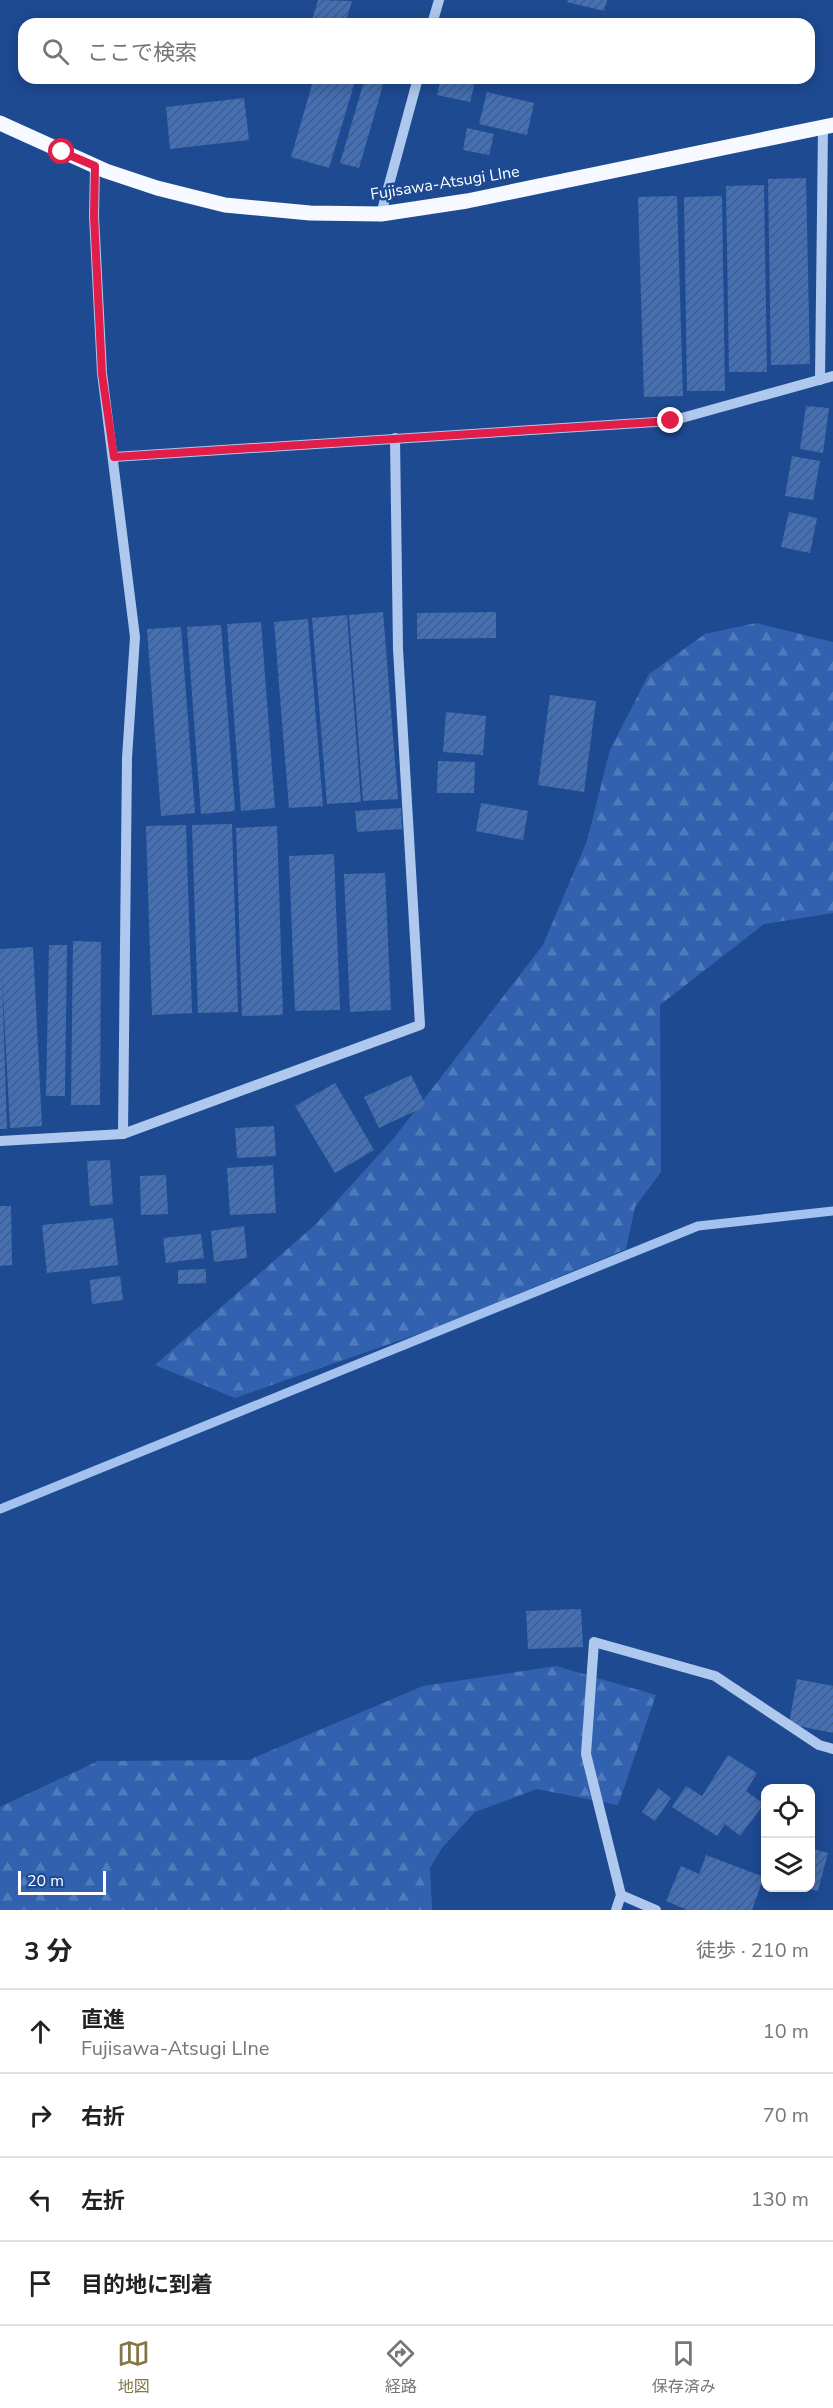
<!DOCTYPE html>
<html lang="ja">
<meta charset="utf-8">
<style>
:root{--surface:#fff;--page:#f2f2f2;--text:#222;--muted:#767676;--line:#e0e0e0;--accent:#847645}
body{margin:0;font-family:"Nunito Sans","Noto Sans JP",sans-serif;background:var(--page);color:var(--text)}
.controls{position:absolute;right:18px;bottom:18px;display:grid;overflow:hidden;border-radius:12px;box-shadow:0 3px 15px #0003}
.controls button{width:54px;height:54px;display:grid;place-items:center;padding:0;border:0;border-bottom:2px solid var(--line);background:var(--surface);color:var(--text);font:30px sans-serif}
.scale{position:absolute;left:18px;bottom:15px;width:88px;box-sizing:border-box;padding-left:6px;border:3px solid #fff;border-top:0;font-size:16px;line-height:21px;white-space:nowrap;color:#fff;-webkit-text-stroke:4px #1e4a92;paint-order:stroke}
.stop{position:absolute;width:18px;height:18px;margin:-14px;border:4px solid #e11d48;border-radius:50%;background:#fff}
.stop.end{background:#e11d48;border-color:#fff;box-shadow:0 2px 6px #0008}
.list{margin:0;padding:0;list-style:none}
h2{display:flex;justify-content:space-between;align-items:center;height:78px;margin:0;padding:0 24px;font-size:26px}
h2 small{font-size:20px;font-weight:400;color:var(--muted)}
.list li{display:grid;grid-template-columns:39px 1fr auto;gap:18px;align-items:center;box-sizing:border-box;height:84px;padding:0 24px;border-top:2px solid var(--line)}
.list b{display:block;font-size:22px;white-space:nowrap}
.list p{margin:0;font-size:20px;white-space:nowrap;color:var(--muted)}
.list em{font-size:20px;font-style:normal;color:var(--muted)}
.icon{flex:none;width:33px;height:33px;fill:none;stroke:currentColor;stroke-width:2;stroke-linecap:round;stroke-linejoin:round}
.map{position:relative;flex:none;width:833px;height:1910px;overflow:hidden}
.search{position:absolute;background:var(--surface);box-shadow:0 3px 15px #0003;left:18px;right:18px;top:18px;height:66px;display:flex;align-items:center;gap:15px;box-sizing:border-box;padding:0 21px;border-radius:18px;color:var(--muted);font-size:22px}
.sheet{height:414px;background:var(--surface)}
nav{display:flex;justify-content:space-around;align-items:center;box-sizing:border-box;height:84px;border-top:2px solid var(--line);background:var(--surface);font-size:16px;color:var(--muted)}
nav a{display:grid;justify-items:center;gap:3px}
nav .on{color:var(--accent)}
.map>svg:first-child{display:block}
</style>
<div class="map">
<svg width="833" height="1910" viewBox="0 0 833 1910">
<defs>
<pattern id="forest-firs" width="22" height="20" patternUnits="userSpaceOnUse" patternTransform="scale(1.5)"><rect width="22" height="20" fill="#3262af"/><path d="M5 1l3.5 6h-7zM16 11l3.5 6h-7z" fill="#517abb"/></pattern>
<pattern id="building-hatch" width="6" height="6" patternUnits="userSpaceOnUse" patternTransform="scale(1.5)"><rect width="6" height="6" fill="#4370b7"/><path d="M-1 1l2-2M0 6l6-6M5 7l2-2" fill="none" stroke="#485c7c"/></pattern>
</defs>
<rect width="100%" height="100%" fill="#1e4a92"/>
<g fill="url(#forest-firs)">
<polygon points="756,623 833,642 833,913 764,924 660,1005 661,1172 635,1207 626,1249 441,1326 235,1398 155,1365 316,1224 394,1138 543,945 587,841 610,750 649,674 705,634"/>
<polygon points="556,1666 656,1695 618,1805 537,1789 475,1812 442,1848 430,1868 432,1910 0,1910 0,1807 98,1761 249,1760 423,1686"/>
</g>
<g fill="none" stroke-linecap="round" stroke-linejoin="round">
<polyline stroke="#a3c2ef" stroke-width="9" points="0,1509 698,1226 833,1211"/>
</g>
<g fill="url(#building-hatch)">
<polygon points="318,0 352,1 345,24 311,24"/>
<polygon points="568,0 607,0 604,11 567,2"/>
<polygon points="314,78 356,78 329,168 291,157"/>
<polygon points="365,78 385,78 359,168 340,163"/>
<polygon points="441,78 476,78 470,102 437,95"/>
<polygon points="487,92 534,103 527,135 479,124"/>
<polygon points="244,98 249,140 170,149 166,107"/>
<polygon points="467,128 494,134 489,155 463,150"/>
<polygon points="806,178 810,364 771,365 768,179"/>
<polygon points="764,185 767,372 729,372 726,186"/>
<polygon points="677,196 683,396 644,397 638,197"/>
<polygon points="722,196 725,391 687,391 684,197"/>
<polygon points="806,406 829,408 823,453 800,449"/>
<polygon points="792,456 820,461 813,500 785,496"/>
<polygon points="789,512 817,518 810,553 781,547"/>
<polygon points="383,612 398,799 363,801 349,615"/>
<polygon points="496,612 496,638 417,639 417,613"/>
<polygon points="347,615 361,802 327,804 312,618"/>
<polygon points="308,619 323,806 289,808 274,622"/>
<polygon points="261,622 275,808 241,811 227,624"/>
<polygon points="221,625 235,811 201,814 187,627"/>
<polygon points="181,627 195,813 161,816 147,629"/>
<polygon points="550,695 596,701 584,792 538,785"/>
<polygon points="446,712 486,716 483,755 443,752"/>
<polygon points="438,761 475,762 474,793 437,793"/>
<polygon points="481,803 528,811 523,840 476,831"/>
<polygon points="401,808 402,829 357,832 355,811"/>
<polygon points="232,824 238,1012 198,1013 192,825"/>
<polygon points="186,825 192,1013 152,1015 146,826"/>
<polygon points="277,826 283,1015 242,1016 236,828"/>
<polygon points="334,854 340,1010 295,1011 289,856"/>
<polygon points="385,873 391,1010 350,1012 344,874"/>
<polygon points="73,941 101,942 100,1105 71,1105"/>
<polygon points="49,945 67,945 65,1096 46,1096"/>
<polygon points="33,947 42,1126 10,1128 2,976 7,1129 0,1129 0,949"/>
<polygon points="411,1075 426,1106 379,1128 364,1097"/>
<polygon points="335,1083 374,1150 335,1173 295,1106"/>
<polygon points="274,1126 276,1156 237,1158 235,1128"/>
<polygon points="110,1160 113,1204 90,1206 87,1161"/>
<polygon points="273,1165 276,1213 230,1215 227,1168"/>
<polygon points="166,1175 168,1214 141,1215 140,1176"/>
<polygon points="0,1206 11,1206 12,1265 0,1266"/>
<polygon points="113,1218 118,1265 47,1273 42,1225"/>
<polygon points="244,1226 247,1258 214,1262 211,1231"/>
<polygon points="201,1234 204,1258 166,1263 163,1238"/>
<polygon points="206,1269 206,1283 178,1284 178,1270"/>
<polygon points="120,1276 123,1300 92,1304 90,1280"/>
<polygon points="581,1609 583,1647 528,1649 526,1611"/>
<polygon points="797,1679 833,1686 833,1733 789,1724"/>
<polygon points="728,1755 757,1773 746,1791 764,1804 740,1836 725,1824 717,1836 672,1807 686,1786 702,1796"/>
<polygon points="658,1788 671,1798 655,1821 642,1812"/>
<polygon points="810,1848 828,1853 818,1891 810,1889"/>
<polygon points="706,1855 764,1877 752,1910 687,1910 666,1901 681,1866 699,1874"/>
</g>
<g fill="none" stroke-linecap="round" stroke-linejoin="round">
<g stroke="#afc8ee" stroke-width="10">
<polyline points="432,24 439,0"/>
<polyline points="95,167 94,216 102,373 135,637 127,758 123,1134"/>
<polyline points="381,214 418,78"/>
<polyline points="820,380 823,127"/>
<polyline points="114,457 671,421 833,376"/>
<polyline points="0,1141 123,1134 420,1025 398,649 395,438"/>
<polyline points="621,1895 656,1910"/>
<polyline points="616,1910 621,1895 586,1754 594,1642 715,1676 819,1745 833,1749"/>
</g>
<polyline stroke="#f6f9ff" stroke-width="15" points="0,123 106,171 157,188 225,205 310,213 381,214 467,201 833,125"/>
</g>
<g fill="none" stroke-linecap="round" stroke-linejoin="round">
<polyline stroke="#e11d48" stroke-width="8" points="62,152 95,166 94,216 102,374 114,457 671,421"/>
</g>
<g text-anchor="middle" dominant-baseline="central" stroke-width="5" stroke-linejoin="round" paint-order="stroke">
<g font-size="16" fill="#fff" stroke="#1e4a92">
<text transform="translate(445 183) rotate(-9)">Fujisawa-Atsugi LIne</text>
</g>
</g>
</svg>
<div class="controls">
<button><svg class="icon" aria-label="locate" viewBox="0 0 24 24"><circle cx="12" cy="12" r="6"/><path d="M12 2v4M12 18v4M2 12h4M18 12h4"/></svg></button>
<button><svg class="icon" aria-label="layers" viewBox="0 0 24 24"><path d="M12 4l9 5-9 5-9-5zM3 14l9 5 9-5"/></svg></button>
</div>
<div class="scale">20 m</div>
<div class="stop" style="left:62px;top:152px"></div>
<div class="stop end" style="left:671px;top:421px"></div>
<div class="search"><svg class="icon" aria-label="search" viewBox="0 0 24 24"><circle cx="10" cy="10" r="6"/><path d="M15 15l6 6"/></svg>ここで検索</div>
</div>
<section class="sheet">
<h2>3 分<small>徒歩 · 210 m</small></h2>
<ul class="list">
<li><svg class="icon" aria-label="ahead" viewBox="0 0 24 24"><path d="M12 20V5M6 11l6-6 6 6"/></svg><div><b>直進</b><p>Fujisawa-Atsugi LIne</p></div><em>10 m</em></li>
<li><svg class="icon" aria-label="right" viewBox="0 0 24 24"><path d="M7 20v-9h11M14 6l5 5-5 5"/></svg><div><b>右折</b></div><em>70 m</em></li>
<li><svg class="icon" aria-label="left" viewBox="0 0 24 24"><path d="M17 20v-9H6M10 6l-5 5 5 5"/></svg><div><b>左折</b></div><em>130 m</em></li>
<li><svg class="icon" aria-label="arrive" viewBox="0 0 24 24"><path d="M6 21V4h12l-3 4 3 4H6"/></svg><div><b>目的地に到着</b></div></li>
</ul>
</section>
<nav>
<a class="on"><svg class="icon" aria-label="map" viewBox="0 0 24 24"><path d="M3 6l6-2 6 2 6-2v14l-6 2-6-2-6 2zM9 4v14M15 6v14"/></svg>地図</a>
<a><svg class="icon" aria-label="directions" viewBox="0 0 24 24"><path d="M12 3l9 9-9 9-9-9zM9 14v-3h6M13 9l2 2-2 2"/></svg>経路</a>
<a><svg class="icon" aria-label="saved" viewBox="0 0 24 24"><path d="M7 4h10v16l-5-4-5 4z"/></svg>保存済み</a>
</nav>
